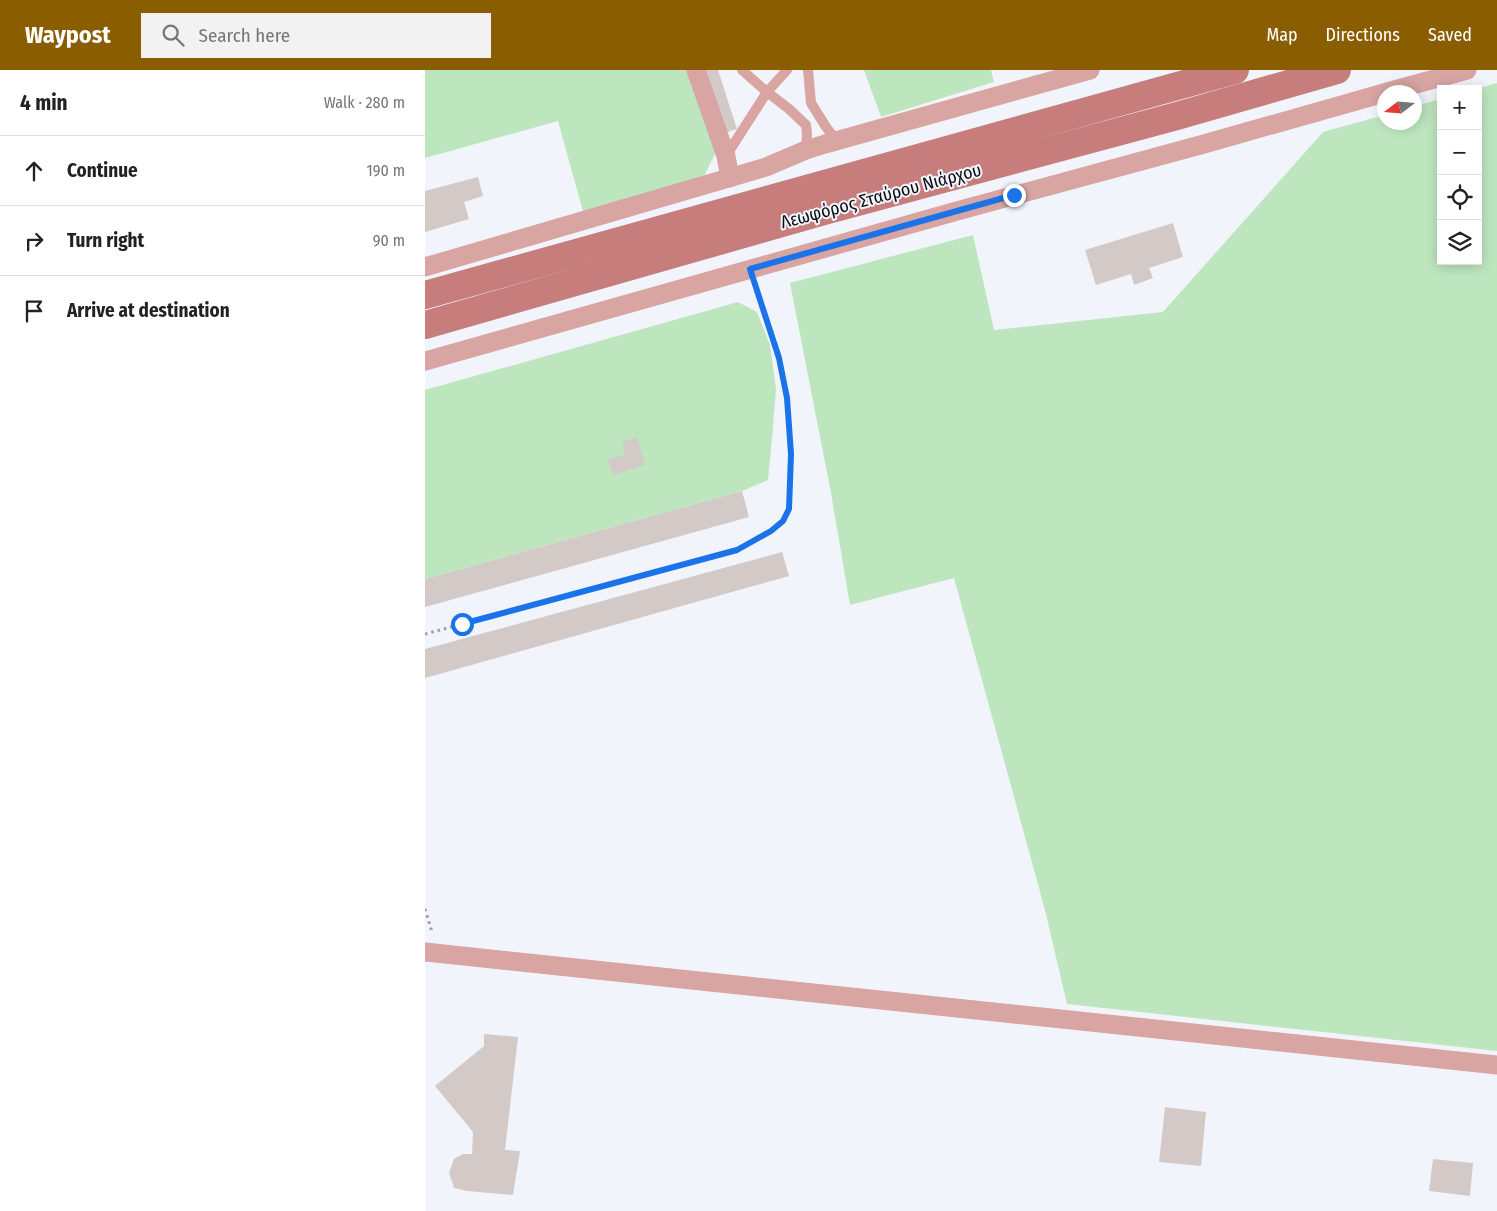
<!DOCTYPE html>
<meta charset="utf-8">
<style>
:root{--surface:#fff;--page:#f2f2f2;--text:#222;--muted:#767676;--line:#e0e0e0;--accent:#8a5e00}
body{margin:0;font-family:"Fira Sans Condensed",sans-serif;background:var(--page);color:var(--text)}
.controls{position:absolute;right:15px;top:15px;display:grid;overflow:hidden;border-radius:0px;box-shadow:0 2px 12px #0003}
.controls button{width:45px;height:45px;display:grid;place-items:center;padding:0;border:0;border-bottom:1px solid var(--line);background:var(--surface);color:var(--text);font:25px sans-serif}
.compass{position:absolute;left:952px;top:15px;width:45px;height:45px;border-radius:50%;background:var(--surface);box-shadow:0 2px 12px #0003;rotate:254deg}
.stop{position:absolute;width:15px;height:15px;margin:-11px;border:4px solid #1a73e8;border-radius:50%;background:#fff}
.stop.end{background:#1a73e8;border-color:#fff;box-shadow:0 1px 5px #0008}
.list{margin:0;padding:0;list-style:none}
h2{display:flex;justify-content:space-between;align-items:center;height:65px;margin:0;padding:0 20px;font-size:21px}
h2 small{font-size:16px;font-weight:400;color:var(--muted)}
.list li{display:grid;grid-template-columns:32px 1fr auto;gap:15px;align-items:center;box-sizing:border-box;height:70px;padding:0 20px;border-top:1px solid var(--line)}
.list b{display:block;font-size:19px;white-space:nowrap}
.list em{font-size:16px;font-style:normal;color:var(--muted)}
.icon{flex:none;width:28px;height:28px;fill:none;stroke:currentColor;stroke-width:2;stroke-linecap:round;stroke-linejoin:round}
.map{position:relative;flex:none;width:1072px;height:1141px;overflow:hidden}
header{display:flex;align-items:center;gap:30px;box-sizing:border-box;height:70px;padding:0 25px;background:var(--accent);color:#fff}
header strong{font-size:24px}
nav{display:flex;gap:28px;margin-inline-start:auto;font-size:18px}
.search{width:350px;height:45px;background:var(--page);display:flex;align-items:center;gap:12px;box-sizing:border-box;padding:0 18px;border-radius:0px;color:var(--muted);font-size:19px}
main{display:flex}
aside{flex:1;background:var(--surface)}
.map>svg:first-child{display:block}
</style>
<header>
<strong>Waypost</strong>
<div class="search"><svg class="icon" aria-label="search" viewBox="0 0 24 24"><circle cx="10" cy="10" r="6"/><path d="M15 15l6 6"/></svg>Search here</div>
<nav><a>Map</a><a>Directions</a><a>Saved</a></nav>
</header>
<main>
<aside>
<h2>4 min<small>Walk · 280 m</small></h2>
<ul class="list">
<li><svg class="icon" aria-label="ahead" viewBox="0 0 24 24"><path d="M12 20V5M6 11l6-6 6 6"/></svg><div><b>Continue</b></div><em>190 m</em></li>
<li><svg class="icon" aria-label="right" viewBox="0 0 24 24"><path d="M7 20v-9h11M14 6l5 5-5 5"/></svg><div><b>Turn right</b></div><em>90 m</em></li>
<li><svg class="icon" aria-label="arrive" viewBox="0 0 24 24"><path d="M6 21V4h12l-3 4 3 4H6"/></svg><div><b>Arrive at destination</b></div></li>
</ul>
</aside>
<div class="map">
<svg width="1072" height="1141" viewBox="0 0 1072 1141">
<rect width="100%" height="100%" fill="#f2f4fc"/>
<g fill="#bde6bf">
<polygon points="0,0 264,0 291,82 276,112 159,145 133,51 0,88"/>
<polygon points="439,0 566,0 569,12 456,47"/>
<polygon points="1072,13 1072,981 642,934 620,840 529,508 425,535 406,423 365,213 548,165 569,260 738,242 898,62 959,45 959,52 989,52 990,36 1016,29 1016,191 1053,191 1053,19 1051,19"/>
<polygon points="313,232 332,242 345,275 351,319 347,368 343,410 317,421 0,509 0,320"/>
</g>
<g fill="#d3cac8">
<polygon points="277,0 293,0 312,59 297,64"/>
<polygon points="53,107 58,126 39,132 44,149 0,162 0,121"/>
<polygon points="748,153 758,187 724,198 728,208 709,215 706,204 671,215 660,180"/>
<polygon points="212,367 220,395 188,405 183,389 200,385 197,372"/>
<polygon points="317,421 324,447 0,537 0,509"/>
<polygon points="357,482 364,506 0,608 0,579"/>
<polygon points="59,964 93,967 80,1080 95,1081 88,1125 42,1121 29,1118 24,1103 29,1089 38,1084 47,1084 48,1062 10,1016 59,976"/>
<polygon points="740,1037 781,1042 776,1096 734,1092"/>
<polygon points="1008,1089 1048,1093 1045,1126 1004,1121"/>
</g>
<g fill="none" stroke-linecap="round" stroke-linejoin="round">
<g stroke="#9c9da3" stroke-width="3" stroke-dasharray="2.5 4" stroke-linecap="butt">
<polyline points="0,564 312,480 346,461 358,451 365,439 366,384 362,328 354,288 331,218"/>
<polyline points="0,839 7,862"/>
</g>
<g stroke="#d8a5a3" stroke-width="10">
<polyline points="317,0 342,22 364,39 381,55 382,64 381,80"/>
<polyline points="383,0 386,33 401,57 412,71"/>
<polyline points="301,86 342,22 362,0"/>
</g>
<g stroke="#d8a5a3" stroke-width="19">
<polyline points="271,0 301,86 305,108"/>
<polyline points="962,22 1042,0"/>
<polyline points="0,197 341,97 381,80 400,74 665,0"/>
<polyline points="0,291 532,141 779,74 959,23"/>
<polyline points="0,882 1072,995"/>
</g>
<g stroke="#c67d7c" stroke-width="28">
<polyline points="0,225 810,0"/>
<polyline points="0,255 399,141 752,46 912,0"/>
</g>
</g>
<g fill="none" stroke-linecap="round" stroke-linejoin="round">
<polyline stroke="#1a73e8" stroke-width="6" points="37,554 312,480 346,461 358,451 364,439 366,384 362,328 354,288 325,199 589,125"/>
</g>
<g text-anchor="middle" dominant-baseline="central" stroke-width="4" stroke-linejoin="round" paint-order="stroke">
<g font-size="18" fill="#0c0d0f" stroke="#f2f4fc">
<text transform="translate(456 126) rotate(-15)">Λεωφόρος Σταύρου Νιάρχου</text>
</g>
</g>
</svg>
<div class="controls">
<button>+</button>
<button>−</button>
<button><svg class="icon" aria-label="locate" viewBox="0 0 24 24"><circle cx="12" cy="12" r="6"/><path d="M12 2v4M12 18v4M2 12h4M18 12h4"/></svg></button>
<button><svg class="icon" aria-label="layers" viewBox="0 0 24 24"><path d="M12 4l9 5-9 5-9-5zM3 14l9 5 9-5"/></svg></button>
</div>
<svg class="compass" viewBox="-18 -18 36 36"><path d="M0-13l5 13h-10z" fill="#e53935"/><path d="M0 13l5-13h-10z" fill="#767676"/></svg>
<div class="stop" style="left:37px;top:554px"></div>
<div class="stop end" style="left:589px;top:125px"></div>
</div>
</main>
